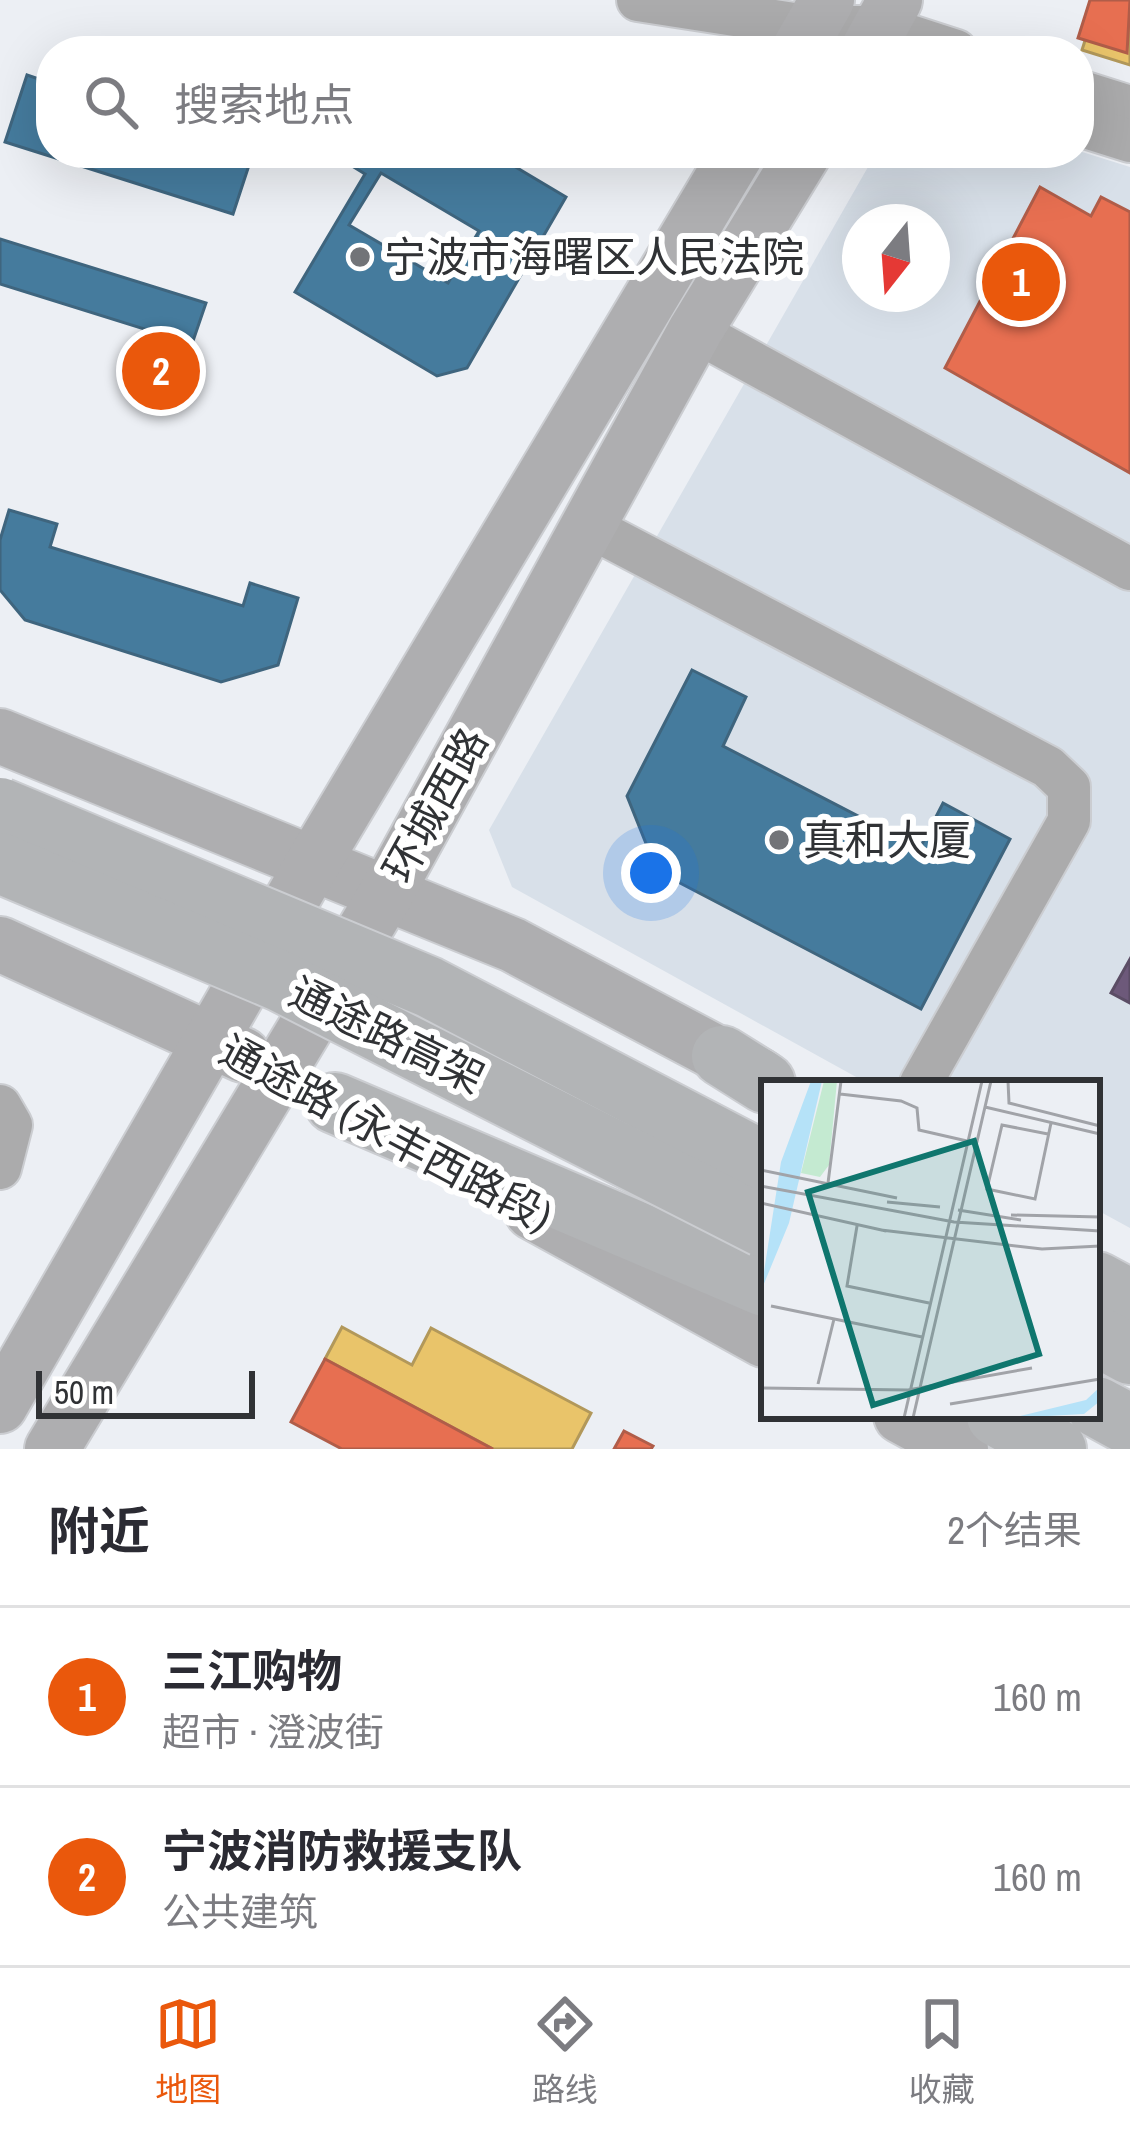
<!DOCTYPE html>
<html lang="zh">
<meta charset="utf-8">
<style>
:root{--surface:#fff;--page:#f7f7f7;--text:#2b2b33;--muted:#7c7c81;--line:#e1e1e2;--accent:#ea580c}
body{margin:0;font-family:"Archivo Narrow","Noto Sans SC",sans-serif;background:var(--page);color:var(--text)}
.compass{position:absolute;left:842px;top:204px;width:108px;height:108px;border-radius:50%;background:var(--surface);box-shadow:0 12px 48px #0002;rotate:197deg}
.scale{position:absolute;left:36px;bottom:30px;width:219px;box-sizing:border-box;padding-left:12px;border:6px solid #303235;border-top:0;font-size:33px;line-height:42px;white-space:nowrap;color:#303235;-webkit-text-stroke:9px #fff;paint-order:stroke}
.you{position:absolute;left:651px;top:873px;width:42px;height:42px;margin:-30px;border:9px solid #fff;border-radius:50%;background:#1a73e8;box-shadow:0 0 0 18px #1a73e833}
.badge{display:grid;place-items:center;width:78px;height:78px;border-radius:50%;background:var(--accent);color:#fff;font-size:39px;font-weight:700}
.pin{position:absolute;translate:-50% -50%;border:6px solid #fff;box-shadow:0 3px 12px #0006}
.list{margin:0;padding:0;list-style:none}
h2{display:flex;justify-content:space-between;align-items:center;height:156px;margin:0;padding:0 48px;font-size:51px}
h2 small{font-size:39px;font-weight:400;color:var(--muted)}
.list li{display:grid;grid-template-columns:78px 1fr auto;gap:36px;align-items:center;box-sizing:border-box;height:180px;padding:0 48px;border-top:3px solid var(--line)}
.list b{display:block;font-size:45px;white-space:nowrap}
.list p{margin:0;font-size:39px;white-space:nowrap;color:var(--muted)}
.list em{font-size:39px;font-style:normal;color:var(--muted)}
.icon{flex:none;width:66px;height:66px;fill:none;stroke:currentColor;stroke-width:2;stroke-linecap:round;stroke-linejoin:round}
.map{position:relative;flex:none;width:1130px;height:1449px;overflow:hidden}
.search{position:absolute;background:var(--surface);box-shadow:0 12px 48px #0002;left:36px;right:36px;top:36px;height:132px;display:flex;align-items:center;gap:30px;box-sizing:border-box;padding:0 42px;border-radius:48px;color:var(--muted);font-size:45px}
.sheet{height:516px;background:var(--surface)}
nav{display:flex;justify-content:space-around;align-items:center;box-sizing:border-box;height:168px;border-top:3px solid var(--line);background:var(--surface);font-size:33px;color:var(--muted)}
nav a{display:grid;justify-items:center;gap:6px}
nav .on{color:var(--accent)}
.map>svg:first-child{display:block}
</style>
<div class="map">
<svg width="1130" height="1449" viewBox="0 0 1130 1449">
<rect width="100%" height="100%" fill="#eceff4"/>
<path fill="#d8e0e9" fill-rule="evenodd" d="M1079 151 1130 167V1228L1097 1210V1083H867L512 887 489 830 876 153ZM860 222H932V294H860Z"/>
<g fill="#e9c46a" stroke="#b2985a" stroke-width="3">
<polygon points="1096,6 1130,17 1130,65 1082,50"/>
<polygon points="342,1327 412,1365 431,1328 591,1413 572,1449 493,1449 325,1359"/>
</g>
<g fill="#e76f51" stroke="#b05d49" stroke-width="3">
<polygon points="1090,0 1130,0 1127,53 1078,38"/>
<polygon points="1040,187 1091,216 1101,197 1130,212 1130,473 945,368"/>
<polygon points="325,1359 493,1449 342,1449 291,1422"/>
<polygon points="624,1431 653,1446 651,1449 614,1449"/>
</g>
<g fill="#6d597a" stroke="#5b4d65" stroke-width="3">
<polygon points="721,751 887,836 839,929 672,844 686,817 676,812 699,768 710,774"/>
<polygon points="1130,959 1130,1003 1111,993"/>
</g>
<g fill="#457b9d" stroke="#3f657e" stroke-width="3" fill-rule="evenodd">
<polygon points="27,75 51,83 51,153 253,153 233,214 5,142"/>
<path d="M331 153H492L566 197 467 368 437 376 295 292 365 174ZM381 173 479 231 448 283 349 225Z"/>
<polygon points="0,239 206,303 192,344 0,284"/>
<polygon points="9,510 57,524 50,547 243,606 250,583 298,598 278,665 221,682 25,620 0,590 0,540"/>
<polygon points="692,670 746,697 723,746 920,848 943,803 1010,839 921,1009 657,871 627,796"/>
</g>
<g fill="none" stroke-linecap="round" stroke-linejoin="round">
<defs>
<g id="minor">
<polyline points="638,0 813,27 882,27 956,51"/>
<polyline points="1079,91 1130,107"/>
<polyline points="1079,125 1130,141"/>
<polyline points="695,331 1130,569"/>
<polyline points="588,526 1048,767 1069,787 1069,821 921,1083"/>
<polyline points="0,1106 11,1125 0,1168"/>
</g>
<g id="major">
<polyline points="798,51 827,0"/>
<polyline points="867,51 895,0"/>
<polyline points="0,736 513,945 760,1076"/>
<polyline points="0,944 243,1055"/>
<polyline points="532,1212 764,1340"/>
<polyline points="0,1406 313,863 737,153"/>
<polyline points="901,1416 961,1449"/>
<polyline points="52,1449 386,894 695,331 804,153"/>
</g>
<g id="highway">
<polyline points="722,1056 765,1083"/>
<polyline points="335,1103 764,1286"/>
<polyline points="1097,1282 1130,1300"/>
<polyline points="1097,1336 1130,1354"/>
<polyline points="1097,1407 1130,1425"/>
<polyline points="997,1416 1056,1449"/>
</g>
</defs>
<use href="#minor" stroke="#cbcdd1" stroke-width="46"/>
<use href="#major" stroke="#cbcdd1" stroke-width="58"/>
<use href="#highway" stroke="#cbcdd1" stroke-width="64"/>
<use href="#minor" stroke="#ababac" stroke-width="42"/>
<use href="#major" stroke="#aeaeb0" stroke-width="54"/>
<use href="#highway" stroke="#b2b4b6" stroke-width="60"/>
<defs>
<g id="highway-bridge">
<polyline points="0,808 429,987 764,1162"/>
<polyline points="0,863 280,981 764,1227"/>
</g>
</defs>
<use href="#highway-bridge" stroke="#cbcdd1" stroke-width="64" stroke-linecap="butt"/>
<use href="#highway-bridge" stroke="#b2b4b6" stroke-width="60"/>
</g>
<g fill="#727478" stroke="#fff" stroke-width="4.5">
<circle cx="360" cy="257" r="12"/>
<circle cx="779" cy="840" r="12"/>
</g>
<g text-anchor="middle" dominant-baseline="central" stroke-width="12" stroke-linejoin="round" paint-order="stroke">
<g font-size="42" fill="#303235" stroke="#fff" text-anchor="start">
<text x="384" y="257">宁波市海曙区人民法院</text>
<text x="803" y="840">真和大厦</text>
</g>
<g font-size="42" fill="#303235" stroke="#fff">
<text transform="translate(435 805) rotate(-61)">环城西路</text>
<text transform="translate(387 1035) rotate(26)">通途路高架</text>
<text transform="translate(386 1133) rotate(28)">通途路 (永丰西路段)</text>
</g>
</g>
<g transform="translate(761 1080)">
<rect width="339" height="339" fill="#eceff4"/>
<path d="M63 1H76L68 85 59 97 40 93Z" fill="#c4ead1"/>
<path d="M50 1H61L28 143 0 211 20 82ZM339 307V321L323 334 251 338 325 320Z" fill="#b5e2f8"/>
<path fill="none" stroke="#a1a3a8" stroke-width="3" d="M247 1 248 23 339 46M79 14 140 21 156 28 158 50 206 61M224 27 339 54M287 54 241 45 226 109 274 119 290 43M0 90 136 118M67 103 80 1M0 106 193 142 339 151M126 122 179 127M0 123 125 151M197 130 260 140M250 135 339 137M96 146 86 206 168 223M120 150 281 169 339 166M10 226 161 257M57 304 73 239M0 308 147 310 271 288M189 324 339 299M143 338 221 1M152 338 230 1"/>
<path fill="#0f766e" fill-opacity="0.15" stroke="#0f766e" stroke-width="6" d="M213 61 278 274 112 325 47 112Z"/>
<rect width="339" height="339" fill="none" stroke="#303235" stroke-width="6"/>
</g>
</svg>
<svg class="compass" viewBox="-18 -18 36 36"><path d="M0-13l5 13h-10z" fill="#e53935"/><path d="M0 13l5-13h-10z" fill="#7c7c81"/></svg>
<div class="scale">50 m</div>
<div class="you"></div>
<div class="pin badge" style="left:1021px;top:282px">1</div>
<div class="pin badge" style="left:161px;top:371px">2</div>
<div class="search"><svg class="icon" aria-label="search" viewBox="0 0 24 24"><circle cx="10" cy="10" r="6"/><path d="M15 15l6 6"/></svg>搜索地点</div>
</div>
<section class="sheet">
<h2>附近<small>2个结果</small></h2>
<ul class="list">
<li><span class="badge">1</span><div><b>三江购物</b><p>超市 · 澄波街</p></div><em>160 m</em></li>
<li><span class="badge">2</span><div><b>宁波消防救援支队</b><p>公共建筑</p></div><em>160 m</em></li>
</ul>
</section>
<nav>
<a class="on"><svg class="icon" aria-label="map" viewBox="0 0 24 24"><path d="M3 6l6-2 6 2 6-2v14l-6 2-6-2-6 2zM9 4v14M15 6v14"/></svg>地图</a>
<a><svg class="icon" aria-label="directions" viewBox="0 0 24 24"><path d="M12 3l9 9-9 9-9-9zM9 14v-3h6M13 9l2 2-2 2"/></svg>路线</a>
<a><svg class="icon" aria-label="saved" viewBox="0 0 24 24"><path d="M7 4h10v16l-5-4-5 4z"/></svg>收藏</a>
</nav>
